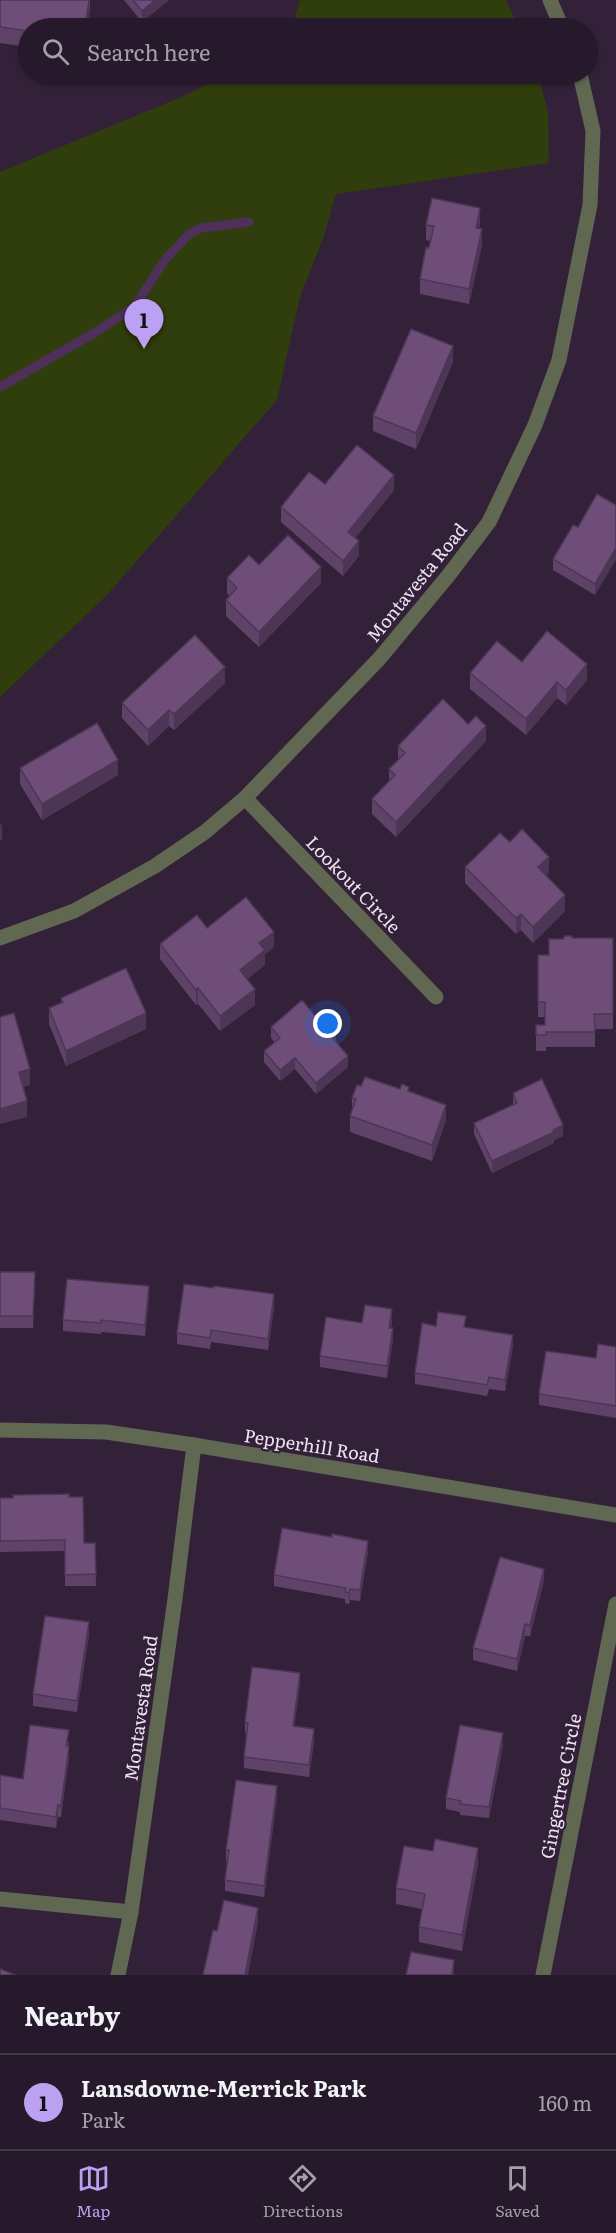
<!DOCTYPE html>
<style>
:root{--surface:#26192b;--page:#322637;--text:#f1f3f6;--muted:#a4a0a9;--line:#423847;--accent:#bca0f2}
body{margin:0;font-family:Literata,serif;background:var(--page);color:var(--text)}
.you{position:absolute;left:328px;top:1024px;width:21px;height:21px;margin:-15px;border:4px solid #fff;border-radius:50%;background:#1a73e8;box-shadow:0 0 0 9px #1a73e833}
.badge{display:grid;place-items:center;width:39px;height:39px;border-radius:50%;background:var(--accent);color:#111;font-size:20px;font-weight:700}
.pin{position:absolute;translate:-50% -50px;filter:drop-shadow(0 2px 3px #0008)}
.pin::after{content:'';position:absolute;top:32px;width:21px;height:18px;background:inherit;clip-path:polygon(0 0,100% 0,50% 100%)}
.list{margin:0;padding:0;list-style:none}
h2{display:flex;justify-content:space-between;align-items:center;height:78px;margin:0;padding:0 24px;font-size:26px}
h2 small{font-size:20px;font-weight:400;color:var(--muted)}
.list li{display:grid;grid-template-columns:39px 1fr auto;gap:18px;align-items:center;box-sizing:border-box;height:96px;padding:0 24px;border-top:2px solid var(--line)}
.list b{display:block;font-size:22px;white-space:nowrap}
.list p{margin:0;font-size:20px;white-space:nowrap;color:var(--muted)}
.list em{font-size:20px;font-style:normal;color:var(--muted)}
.icon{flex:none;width:33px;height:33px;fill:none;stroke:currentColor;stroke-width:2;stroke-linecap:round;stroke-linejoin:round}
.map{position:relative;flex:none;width:616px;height:1975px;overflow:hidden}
.search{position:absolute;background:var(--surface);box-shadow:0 2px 4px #0004;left:18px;right:18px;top:18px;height:66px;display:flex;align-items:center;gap:15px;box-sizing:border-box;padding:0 21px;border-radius:33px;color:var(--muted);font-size:22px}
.sheet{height:174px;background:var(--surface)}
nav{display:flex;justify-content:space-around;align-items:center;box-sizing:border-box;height:84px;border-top:2px solid var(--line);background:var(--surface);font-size:16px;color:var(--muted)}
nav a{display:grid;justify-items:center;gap:3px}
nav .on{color:var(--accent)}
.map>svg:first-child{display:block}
</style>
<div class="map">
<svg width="616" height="1975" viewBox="0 0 616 1975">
<rect width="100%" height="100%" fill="#332139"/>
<g fill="#303e0d">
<polygon points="300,0 506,0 519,28 292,28"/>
<polygon points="227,74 538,74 548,112 549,163 336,194 324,236 300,297 277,400 107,595 0,697 0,172 186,95"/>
</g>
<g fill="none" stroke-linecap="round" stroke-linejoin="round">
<polyline stroke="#4f305a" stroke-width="9" points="0,387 96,332 135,306 164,261 188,235 201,228 249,222"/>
<g stroke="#606851" stroke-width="15">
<polyline points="550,0 562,28"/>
<polyline points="245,798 436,997"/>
<polyline points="0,938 74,911 155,866 205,832 245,798 379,659 448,576 489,522 535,425 559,360 590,205 593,131 580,74"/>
<polyline points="0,1430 106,1432 194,1445 616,1515"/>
<polyline points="0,1899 131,1912"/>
<polyline points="118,1975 131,1912 175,1599 194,1445"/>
<polyline points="543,1975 616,1604"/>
</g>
</g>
<g fill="#5f4268">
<polygon points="0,0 90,0 90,12 28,28 28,47 0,43"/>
<polygon points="124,0 169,0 142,22"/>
<polygon points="480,223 479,229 482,245 469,304 420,294 420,279 430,241 426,240 426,225"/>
<polygon points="453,362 416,449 373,431 373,416"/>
<polygon points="325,484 394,490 355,538 359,556 343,576 281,522 281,507"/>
<polygon points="616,505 616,559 595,595 553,570 553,559 578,527"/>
<polygon points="259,565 321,583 259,647 226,616 226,600 230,597 227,593 227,578"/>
<polygon points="522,662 587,680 566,705 557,698 526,735 470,689 470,673"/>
<polygon points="225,683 174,730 169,726 148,746 122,718 122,703"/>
<polygon points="486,741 396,837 372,814 372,799 389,781 389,769 398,760 398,746"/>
<polygon points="20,768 118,775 42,820 20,784"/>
<polygon points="465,867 549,872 546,875 565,911 533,943 521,930 516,934 465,883"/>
<polygon points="207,928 274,947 265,954 265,965 247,979 255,1005 220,1031 198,1004 196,1005 160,959 160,944"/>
<polygon points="572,938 613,938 613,1029 595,1029 595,1047 546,1047 546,1051 536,1051 536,1025 545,1025 545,1017 538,1017 538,955 549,955 564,939"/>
<polygon points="61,998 146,1029 66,1066 49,1024 49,1008 61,1003"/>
<polygon points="271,1027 336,1042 348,1067 316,1094 295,1069 280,1081 264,1062 264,1051 275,1043 271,1038"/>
<polygon points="361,1086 400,1089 409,1092 446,1120 432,1161 350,1132 350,1116 352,1110 352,1098"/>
<polygon points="513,1093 563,1136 554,1140 554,1143 492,1173 474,1134 474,1123 513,1105"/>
<polygon points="0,1272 35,1284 33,1328 0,1328"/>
<polygon points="149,1297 145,1336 101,1332 101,1334 63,1331 63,1320"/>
<polygon points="274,1306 268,1350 211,1342 210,1349 177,1344 177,1333"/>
<polygon points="392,1320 391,1328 393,1339 387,1378 320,1367 320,1356 362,1323"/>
<polygon points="436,1326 466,1327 513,1346 505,1391 489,1389 487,1396 415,1384 415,1373"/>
<polygon points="616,1347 616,1418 539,1405 539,1394"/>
<polygon points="69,1497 84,1543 95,1543 96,1586 65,1586 65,1551 0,1552 0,1498"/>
<polygon points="368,1552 360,1601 350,1600 349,1604 345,1603 345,1599 274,1586 274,1575"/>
<polygon points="544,1580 530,1636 525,1636 517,1671 473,1660 473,1648"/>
<polygon points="89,1634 77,1712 33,1706 33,1694"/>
<polygon points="300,1684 294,1726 314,1741 309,1777 244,1768 244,1757 246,1734 245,1733 245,1722"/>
<polygon points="69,1741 68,1746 69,1757 61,1817 58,1817 56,1828 0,1820 0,1775 23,1779"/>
<polygon points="503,1745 489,1818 460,1815 460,1812 446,1809 446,1798"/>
<polygon points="277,1797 264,1897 225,1891 225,1880 227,1861 226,1861 226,1850"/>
<polygon points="478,1863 462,1951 419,1942 419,1927 422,1909 396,1904 396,1888"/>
</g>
<g fill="#4d3655">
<polygon points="89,0 90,12 87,28 85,28"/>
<polygon points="155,0 169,0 142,22 142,11"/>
<polygon points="480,208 480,223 476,244 476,228"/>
<polygon points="482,229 482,245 469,304 469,289"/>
<polygon points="453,346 453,362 416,449 416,433"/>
<polygon points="394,475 394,490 348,547 348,532"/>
<polygon points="359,541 359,556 343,576 343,561"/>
<polygon points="616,548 616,559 595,595 595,584"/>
<polygon points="321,567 321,583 259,647 259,632"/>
<polygon points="587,664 587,680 566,705 566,690"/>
<polygon points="225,667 225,683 174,730 174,714"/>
<polygon points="557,682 557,698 526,735 526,719"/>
<polygon points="169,710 169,726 148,746 148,730"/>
<polygon points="486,726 486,741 396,837 396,822"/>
<polygon points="118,760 118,775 42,820 42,804"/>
<polygon points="2,824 2,840 0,840 0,825"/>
<polygon points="549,857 549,872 538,883 538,867"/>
<polygon points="565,895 565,911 533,943 533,927"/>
<polygon points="521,914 521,930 516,934 516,918"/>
<polygon points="274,932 274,947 265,954 265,965 240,985 240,970 259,943"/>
<polygon points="198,988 198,1004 196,1005 196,990"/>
<polygon points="255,989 255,1005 220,1031 220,1016"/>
<polygon points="146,1013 146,1029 66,1066 66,1051"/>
<polygon points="336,1031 336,1042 331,1036"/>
<polygon points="348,1056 348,1067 316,1094 316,1083"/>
<polygon points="295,1058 295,1069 280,1081 280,1070"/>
<polygon points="30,1069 30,1085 19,1088 19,1072"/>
<polygon points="27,1101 27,1117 0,1124 0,1109"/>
<polygon points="446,1105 446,1120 432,1161 432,1145"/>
<polygon points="563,1125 563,1136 554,1140 554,1143 492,1173 492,1161"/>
<polygon points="149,1286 149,1297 145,1336 145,1325"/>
<polygon points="274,1294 274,1306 268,1350 268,1339"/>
<polygon points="392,1309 392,1320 389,1339 389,1328"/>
<polygon points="393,1328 393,1339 387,1378 387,1366"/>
<polygon points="513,1335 513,1346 505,1391 505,1380"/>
<polygon points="368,1541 368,1552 360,1601 360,1590"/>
<polygon points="544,1569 544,1580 530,1636 530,1625"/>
<polygon points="350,1589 350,1600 349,1604 349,1593"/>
<polygon points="89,1622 89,1634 77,1712 77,1701"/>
<polygon points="525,1624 525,1636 517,1671 517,1659"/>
<polygon points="300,1673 300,1684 293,1737 293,1726"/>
<polygon points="314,1729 314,1741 309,1777 309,1765"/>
<polygon points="503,1733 503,1745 489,1818 489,1807"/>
<polygon points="69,1746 69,1757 61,1817 61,1806"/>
<polygon points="277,1786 277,1797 264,1897 264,1886"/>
<polygon points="58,1805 58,1817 56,1828 56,1817"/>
<polygon points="478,1848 478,1863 462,1951 462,1935"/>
<polygon points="258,1908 258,1923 248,1975 245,1975"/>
<polygon points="454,1960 454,1975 452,1975"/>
</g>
<g fill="#6e4d79" stroke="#4d3655" stroke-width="1.5">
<polygon points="0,0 89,0 85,28 28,28 28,31 0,27"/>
<polygon points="133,0 155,0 142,11"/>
<polygon points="432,198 480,208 476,228 482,229 469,289 420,279 426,247 429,248 434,226 426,225"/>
<polygon points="411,329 453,346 416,433 373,416"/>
<polygon points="357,445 394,475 348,532 359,541 343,561 281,507 309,472 325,484"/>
<polygon points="597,494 616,505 616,548 595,584 553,559 573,525 578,527"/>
<polygon points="288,535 321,567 259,632 226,600 237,588 227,578 249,555 259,565"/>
<polygon points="547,631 587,664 566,690 557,682 526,719 470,673 497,641 522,662"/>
<polygon points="195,635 225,667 174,714 169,710 148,730 122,703"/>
<polygon points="443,699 468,724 476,716 486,726 396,822 372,799 395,775 389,769 405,753 398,746"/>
<polygon points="97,723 118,760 42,804 20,768"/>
<polygon points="522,829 549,857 538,867 565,895 533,927 521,914 516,918 465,867 500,833 510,842"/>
<polygon points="246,897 274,932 259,943 265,950 240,970 255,989 220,1016 198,988 196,990 160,944 197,915 207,928"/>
<polygon points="564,936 572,936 572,938 613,938 613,1014 594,1014 595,1032 546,1032 546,1035 536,1035 536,1025 545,1025 545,1002 538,1002 538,955 549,955 549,939 564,939"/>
<polygon points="126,968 146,1013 66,1051 49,1008 63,1002 61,998"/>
<polygon points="302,1000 320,1022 325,1018 336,1031 331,1036 348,1056 316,1083 295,1058 280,1070 264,1051 280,1038 271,1027"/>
<polygon points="14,1013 30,1069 19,1072 27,1101 0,1109 0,1017"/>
<polygon points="365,1077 400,1089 402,1084 409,1087 408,1091 446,1105 432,1145 350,1116 356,1099 352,1098 357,1085 361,1086"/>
<polygon points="542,1079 563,1125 553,1130 554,1132 492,1161 474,1123 517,1103 513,1093"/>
<polygon points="0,1272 35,1272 33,1316 0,1316"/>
<polygon points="67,1279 149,1286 145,1325 101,1320 101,1323 63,1320"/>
<polygon points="184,1284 214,1288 214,1286 274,1294 268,1339 211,1330 210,1338 177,1333"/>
<polygon points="365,1305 392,1309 389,1328 393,1328 387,1366 320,1356 326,1317 362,1323"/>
<polygon points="438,1312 466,1316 464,1327 513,1335 505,1380 489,1377 487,1385 415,1373 422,1323 436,1326"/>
<polygon points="598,1344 616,1347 616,1406 539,1394 546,1351 596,1358"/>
<polygon points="69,1494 69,1497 83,1497 84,1543 95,1543 96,1574 65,1575 65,1540 0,1541 0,1498 13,1498 13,1495"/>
<polygon points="282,1528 332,1537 332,1534 368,1541 360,1590 350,1589 349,1593 345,1592 346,1588 274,1575"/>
<polygon points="500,1557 544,1569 530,1625 525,1624 517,1659 473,1648"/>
<polygon points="45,1616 89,1622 77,1701 33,1694"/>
<polygon points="252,1667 300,1673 293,1726 314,1729 309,1765 244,1757 248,1723 245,1722"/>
<polygon points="30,1725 69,1730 66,1746 69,1746 61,1806 58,1805 56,1817 0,1808 0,1775 23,1779"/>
<polygon points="460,1725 503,1733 489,1807 460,1804 461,1801 446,1798"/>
<polygon points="236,1780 277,1786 264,1886 225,1880 229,1850 226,1850"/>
<polygon points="435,1839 478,1848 462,1935 419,1927 425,1894 396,1888 404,1846 433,1851"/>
<polygon points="224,1900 258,1908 245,1975 203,1975 213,1930 217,1931"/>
<polygon points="411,1952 454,1960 452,1975 406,1975"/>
<polygon points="0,1969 16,1975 0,1975"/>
</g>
<g text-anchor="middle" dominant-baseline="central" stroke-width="4.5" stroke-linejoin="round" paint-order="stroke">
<g font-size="18" fill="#eee3f2" stroke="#332139">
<text transform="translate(416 582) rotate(-51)">Montavesta Road</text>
<text transform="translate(354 884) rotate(46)">Lookout Circle</text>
<text transform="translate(312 1445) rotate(9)">Pepperhill Road</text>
<text transform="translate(140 1708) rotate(-82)">Montavesta Road</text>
<text transform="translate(560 1786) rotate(-79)">Gingertree Circle</text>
</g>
</g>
</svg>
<div class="you"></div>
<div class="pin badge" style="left:144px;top:349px">1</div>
<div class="search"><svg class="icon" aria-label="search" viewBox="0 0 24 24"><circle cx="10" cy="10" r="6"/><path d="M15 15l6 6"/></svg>Search here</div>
</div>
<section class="sheet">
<h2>Nearby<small></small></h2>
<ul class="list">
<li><span class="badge">1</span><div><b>Lansdowne-Merrick Park</b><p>Park</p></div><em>160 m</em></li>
</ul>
</section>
<nav>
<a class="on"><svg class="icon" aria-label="map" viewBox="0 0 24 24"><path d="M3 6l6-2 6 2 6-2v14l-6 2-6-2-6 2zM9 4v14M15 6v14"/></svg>Map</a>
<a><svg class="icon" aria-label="directions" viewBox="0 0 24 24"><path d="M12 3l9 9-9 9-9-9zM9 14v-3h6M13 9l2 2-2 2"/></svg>Directions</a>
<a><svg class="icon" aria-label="saved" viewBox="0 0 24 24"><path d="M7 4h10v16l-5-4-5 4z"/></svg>Saved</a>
</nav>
